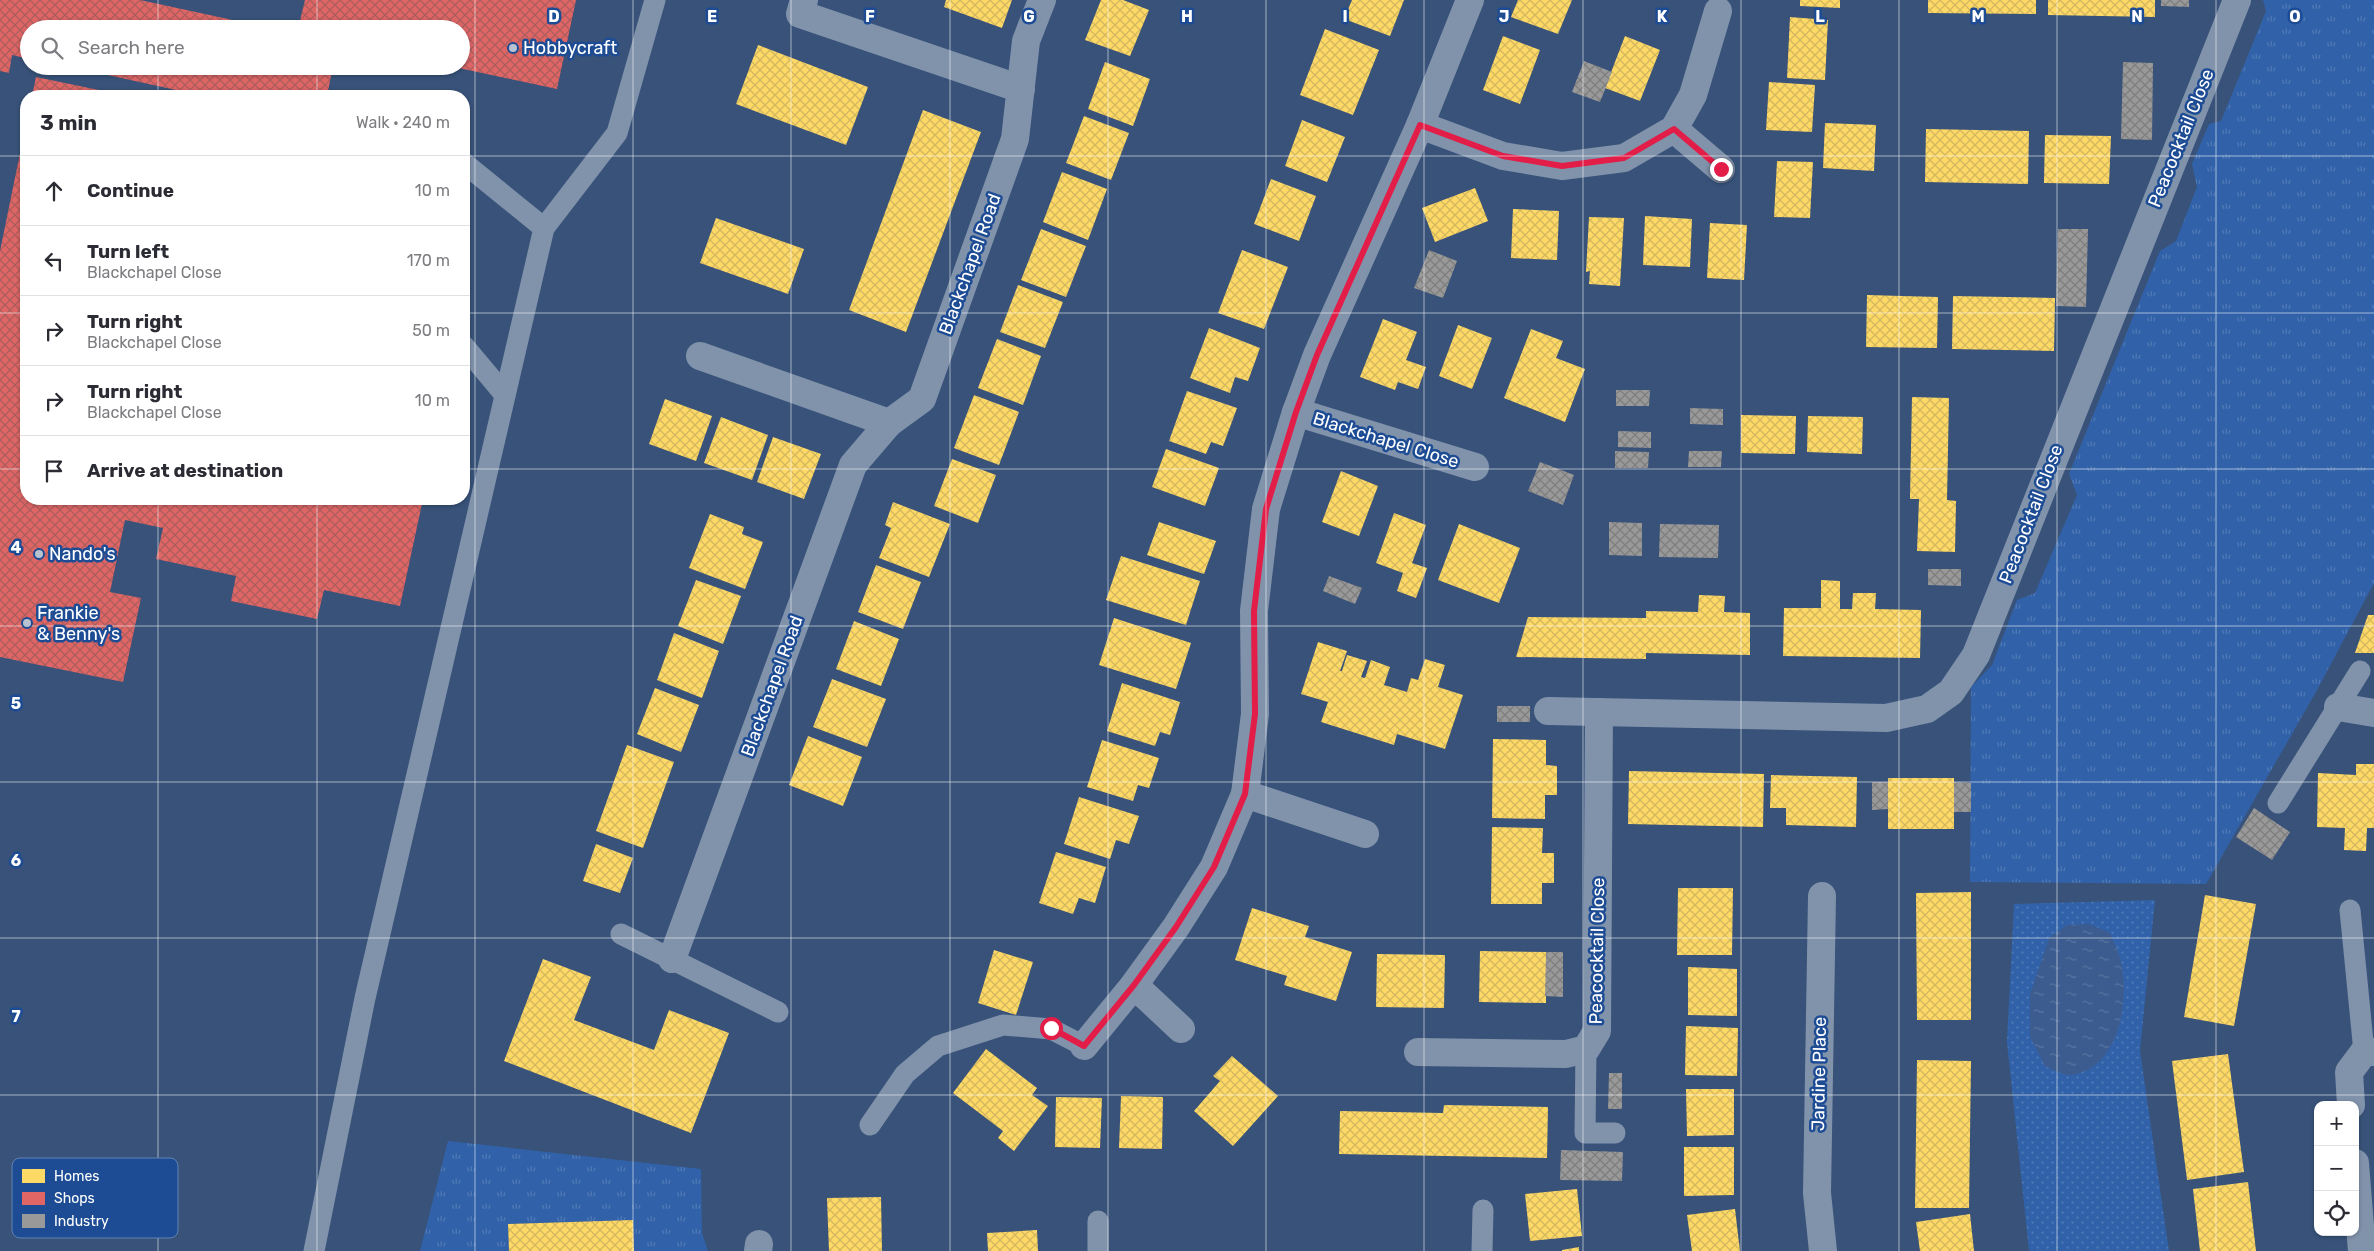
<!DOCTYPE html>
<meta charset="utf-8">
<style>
:root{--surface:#fff;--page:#f2f2f3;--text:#2b2b33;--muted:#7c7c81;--line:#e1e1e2}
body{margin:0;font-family:Rubik,sans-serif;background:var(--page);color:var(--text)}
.controls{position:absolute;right:15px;bottom:15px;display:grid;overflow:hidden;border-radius:10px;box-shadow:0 1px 4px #0004}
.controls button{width:45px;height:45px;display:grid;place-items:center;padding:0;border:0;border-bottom:1px solid var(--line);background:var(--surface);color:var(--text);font:25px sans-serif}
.stop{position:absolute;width:15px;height:15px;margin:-11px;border:4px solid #e11d48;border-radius:50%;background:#fff}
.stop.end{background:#e11d48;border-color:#fff;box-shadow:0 1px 5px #0008}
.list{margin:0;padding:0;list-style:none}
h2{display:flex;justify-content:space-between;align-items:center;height:65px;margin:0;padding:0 20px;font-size:21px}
h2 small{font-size:16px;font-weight:400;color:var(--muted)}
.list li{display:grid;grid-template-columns:32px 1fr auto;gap:15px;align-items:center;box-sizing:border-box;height:70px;padding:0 20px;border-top:1px solid var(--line)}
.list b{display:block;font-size:19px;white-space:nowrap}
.list p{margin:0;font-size:16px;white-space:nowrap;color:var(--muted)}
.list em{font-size:16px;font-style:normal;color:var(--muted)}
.icon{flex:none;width:28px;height:28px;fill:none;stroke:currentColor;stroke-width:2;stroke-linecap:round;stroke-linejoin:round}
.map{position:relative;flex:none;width:2374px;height:1251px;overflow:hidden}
.search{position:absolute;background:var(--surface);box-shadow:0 1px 4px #0004;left:20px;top:20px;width:450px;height:55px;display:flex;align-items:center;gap:12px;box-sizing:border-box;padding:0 18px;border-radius:28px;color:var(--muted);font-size:19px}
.panel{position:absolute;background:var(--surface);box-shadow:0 1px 4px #0004;left:20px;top:90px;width:450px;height:415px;border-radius:20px}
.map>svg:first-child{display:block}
</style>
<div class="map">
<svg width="2374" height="1251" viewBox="0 0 2374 1251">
<defs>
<pattern id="grass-tufts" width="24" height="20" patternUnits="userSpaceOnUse" patternTransform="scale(1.25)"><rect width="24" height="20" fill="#3162a9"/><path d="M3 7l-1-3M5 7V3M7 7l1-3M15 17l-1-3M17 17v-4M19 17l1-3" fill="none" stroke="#507ab6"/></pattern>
<pattern id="park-dots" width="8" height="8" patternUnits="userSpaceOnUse" patternTransform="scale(1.25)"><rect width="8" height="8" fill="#3162a9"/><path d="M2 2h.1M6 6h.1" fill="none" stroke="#507ab6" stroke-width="1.8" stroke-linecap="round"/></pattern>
<pattern id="water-ripples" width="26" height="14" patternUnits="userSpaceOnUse" patternTransform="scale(1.25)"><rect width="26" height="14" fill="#3c5c8f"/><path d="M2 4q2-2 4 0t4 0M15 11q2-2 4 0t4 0" fill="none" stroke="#5974a0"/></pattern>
<pattern id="homes-cross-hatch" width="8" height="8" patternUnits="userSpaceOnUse" patternTransform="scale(1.25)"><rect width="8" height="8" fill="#ffd966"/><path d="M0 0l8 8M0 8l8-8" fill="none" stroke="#d2b660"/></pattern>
<pattern id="shops-cross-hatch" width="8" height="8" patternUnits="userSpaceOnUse" patternTransform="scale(1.25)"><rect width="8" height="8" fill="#e06666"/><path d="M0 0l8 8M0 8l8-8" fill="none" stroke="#ac5d5d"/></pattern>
<pattern id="industry-cross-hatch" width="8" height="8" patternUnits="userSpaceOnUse" patternTransform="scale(1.25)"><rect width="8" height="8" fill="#999"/><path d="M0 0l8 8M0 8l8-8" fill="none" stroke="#7e7e7e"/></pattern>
</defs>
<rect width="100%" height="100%" fill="#385279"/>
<g fill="url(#grass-tufts)">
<polygon points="2263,0 2374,0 2374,583 2317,690 2206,884 1970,882 1971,687 1992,665 2017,600 2035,593 2077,495 2069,474 2160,251 2176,241 2197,187 2192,164 2209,124 2221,121 2266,11"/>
<polygon points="448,1141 701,1169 702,1233 708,1251 634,1251 633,1220 508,1224 509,1251 420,1251"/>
</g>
<polygon fill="url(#park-dots)" points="2155,900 2140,1051 2169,1251 2029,1251 2007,1042 2014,904"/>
<path fill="url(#water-ripples)" d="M2089 924 2110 933C2113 941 2118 950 2120 958 2131 998 2120 1070 2070 1075 2062 1075 2052 1069 2045 1066L2030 1037V994L2049 938 2067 925Z"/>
<g fill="url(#homes-cross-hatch)">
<polygon points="946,0 1012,0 1002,28 944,7"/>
<polygon points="1101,0 1123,0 1149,10 1130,56 1085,40"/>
<polygon points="1352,0 1404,0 1390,36 1344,19"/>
<polygon points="1518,0 1572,0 1558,34 1511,17"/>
<polygon points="1800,0 1840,0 1840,8 1800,6"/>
<polygon points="1928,0 2036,0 2036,14 1928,13"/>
<polygon points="2048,0 2155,0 2155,17 2048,15"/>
<polygon points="1790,17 1828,20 1825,80 1787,78"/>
<polygon points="1325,29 1379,50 1353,115 1300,95"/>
<polygon points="1503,36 1540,50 1520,104 1483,90"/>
<polygon points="1625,36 1660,50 1640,101 1605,88"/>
<polygon points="758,45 868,87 846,145 736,104"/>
<polygon points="1105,62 1150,79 1133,126 1088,109"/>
<polygon points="1769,82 1815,85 1812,132 1766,130"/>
<polygon points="923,110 981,132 906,332 849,310"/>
<polygon points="1084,116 1129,133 1111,180 1066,163"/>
<polygon points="1302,120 1345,137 1327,182 1285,166"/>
<polygon points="1825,123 1876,125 1874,171 1823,168"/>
<polygon points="1926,129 2029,131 2028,184 1925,182"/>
<polygon points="2045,135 2111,136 2109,184 2044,183"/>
<polygon points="1777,161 1813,162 1810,218 1774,217"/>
<polygon points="1062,172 1107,189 1088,240 1043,222"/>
<polygon points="1271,179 1316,196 1299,241 1254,224"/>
<polygon points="1475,188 1488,221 1435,242 1422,208"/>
<polygon points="1513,209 1559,211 1557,260 1511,258"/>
<polygon points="1645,216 1692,219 1690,267 1643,265"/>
<polygon points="1589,217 1624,218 1620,286 1589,284 1590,271 1586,272"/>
<polygon points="716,218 804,249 788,294 700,263"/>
<polygon points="1710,223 1747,225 1744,280 1707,278"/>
<polygon points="1041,229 1086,246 1066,297 1021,280"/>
<polygon points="1242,250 1288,267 1264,329 1218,313"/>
<polygon points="1018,285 1063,302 1045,348 1000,332"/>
<polygon points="1867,295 1938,297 1937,348 1866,347"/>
<polygon points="1953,296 2055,298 2054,351 1952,349"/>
<polygon points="1383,319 1417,332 1406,360 1426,367 1418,389 1398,382 1395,390 1360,377"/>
<polygon points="1458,325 1492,338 1472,389 1439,376"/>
<polygon points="1209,328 1260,348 1248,381 1235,377 1230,393 1190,378"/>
<polygon points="1531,329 1563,341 1556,358 1585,369 1565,422 1504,398"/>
<polygon points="997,339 1041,356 1023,405 978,388"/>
<polygon points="1187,391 1237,408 1223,446 1211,442 1206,454 1169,441"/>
<polygon points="974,395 1019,412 999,465 954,448"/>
<polygon points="1912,397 1949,398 1947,500 1956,501 1955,552 1917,551 1919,499 1910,499"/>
<polygon points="665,399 712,416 696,461 649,444"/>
<polygon points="1741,415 1796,416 1795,454 1741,453"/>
<polygon points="1808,416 1863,417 1862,454 1807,452"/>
<polygon points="721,417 768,435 752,480 704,463"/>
<polygon points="773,437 821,454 804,499 757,482"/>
<polygon points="1166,449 1219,468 1205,506 1152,487"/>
<polygon points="952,459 996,475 978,523 934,506"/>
<polygon points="1341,471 1378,486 1359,536 1322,522"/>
<polygon points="893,502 950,524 929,577 879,558 891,528 885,525"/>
<polygon points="1394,513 1426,525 1412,563 1427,568 1416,598 1397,591 1403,573 1376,563"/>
<polygon points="710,514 744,527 742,534 763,542 745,589 689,568"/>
<polygon points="1159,522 1216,541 1204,574 1147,555"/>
<polygon points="1459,524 1520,548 1499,603 1438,580"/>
<polygon points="1121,556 1200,581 1186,625 1106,600"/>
<polygon points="876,565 921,582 903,629 858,612"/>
<polygon points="696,580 741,596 723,644 678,626"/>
<polygon points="1821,580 1840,581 1840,609 1852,609 1853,593 1876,593 1875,609 1921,610 1920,658 1783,656 1784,608 1821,608"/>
<polygon points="1699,595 1725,596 1724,612 1750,613 1750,655 1646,653 1646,659 1516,657 1528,617 1646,618 1646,611 1698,612"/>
<polygon points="2368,615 2374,615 2374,653 2355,653"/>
<polygon points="1114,618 1191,643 1176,689 1099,665"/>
<polygon points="854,621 899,639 881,686 836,669"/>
<polygon points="674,633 719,651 702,698 657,680"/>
<polygon points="1318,642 1347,651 1340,671 1342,671 1347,655 1367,661 1361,677 1365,678 1371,660 1390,667 1384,685 1407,692 1411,678 1418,680 1425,659 1445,665 1438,687 1463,695 1445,749 1397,734 1394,745 1321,722 1328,702 1301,694"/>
<polygon points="832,679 886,699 867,747 813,727"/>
<polygon points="1122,683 1180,702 1170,735 1160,732 1155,746 1107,731"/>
<polygon points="655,688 699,705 681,752 637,734"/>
<polygon points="808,736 862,757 843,806 789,785"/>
<polygon points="1493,739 1546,740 1546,765 1557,766 1557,795 1545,795 1545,819 1492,818"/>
<polygon points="1102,740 1159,758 1149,788 1138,785 1133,801 1087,787"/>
<polygon points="627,745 674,762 643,848 596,831"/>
<polygon points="2356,764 2374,764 2374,828 2367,828 2366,851 2344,850 2345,828 2317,827 2318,773 2356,775"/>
<polygon points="1629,771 1764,774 1763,827 1628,824"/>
<polygon points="1771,775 1857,777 1856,827 1786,825 1786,808 1770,808"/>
<rect x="1888" y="778" width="66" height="51"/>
<polygon points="1079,797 1139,816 1129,844 1116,840 1110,859 1064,844"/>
<polygon points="1492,827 1543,828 1542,853 1554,853 1554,883 1542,883 1542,904 1491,904"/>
<polygon points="596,844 633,858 620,893 583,881"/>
<polygon points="1056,852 1106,867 1095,903 1079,898 1073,914 1039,903"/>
<polygon points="1678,888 1733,888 1732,955 1677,955"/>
<polygon points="1971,892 1971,1020 1917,1020 1916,893"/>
<polygon points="2205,895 2256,904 2234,1026 2184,1017"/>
<polygon points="1252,908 1309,926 1305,937 1352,952 1336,1001 1284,985 1287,976 1235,960"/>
<polygon points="994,950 1033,962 1016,1015 978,1003"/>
<polygon points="1480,951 1546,952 1546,1003 1479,1002"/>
<polygon points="1377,954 1445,955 1444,1008 1376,1007"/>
<polygon points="543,959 591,977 574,1020 654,1050 669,1010 729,1033 691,1133 504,1061"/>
<polygon points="1688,967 1737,969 1737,1016 1688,1015"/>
<polygon points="1686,1026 1738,1028 1737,1076 1685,1075"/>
<polygon points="986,1049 1037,1088 1032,1095 1048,1106 1014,1151 998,1138 1003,1131 953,1093"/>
<polygon points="2228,1054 2244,1172 2187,1180 2172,1061"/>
<polygon points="1232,1056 1278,1096 1233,1146 1194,1111 1220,1081 1213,1076"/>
<polygon points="1917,1060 1971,1061 1969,1208 1915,1208"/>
<polygon points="1686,1089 1734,1089 1734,1135 1687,1136"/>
<polygon points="1121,1096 1163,1097 1162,1149 1119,1148"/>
<polygon points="1056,1097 1102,1098 1100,1148 1055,1147"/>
<polygon points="1444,1105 1548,1107 1547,1158 1339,1154 1340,1111 1443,1113"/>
<polygon points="1684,1147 1734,1147 1734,1195 1684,1196"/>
<polygon points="2248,1182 2256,1251 2200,1251 2193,1189"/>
<polygon points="1577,1189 1582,1236 1530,1241 1525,1194"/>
<polygon points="881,1197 882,1251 829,1251 827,1198"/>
<polygon points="1735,1209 1740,1251 1692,1251 1687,1215"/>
<polygon points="1970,1214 1974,1251 1920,1251 1916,1222"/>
<polygon points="633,1220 634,1251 509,1251 508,1224"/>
<polygon points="1037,1230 1038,1251 988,1251 987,1233"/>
<polygon points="1579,1247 1579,1251 1562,1251 1562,1250"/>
</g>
<g fill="url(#shops-cross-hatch)">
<polygon points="0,0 140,0 270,28 29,29 29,59 12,55 9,73 0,71"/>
<polygon points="305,0 576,0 557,89 454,67 461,66 461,29 298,29"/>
<polygon points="67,66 333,66 327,96 203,96"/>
<polygon points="36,77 123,95 123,96 32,96"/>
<polygon points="25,129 26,499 423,499 400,606 324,590 317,619 231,601 236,576 156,559 163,528 125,520 110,592 141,598 123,682 0,657 0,251"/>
</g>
<g fill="url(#industry-cross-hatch)">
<polygon points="2161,0 2189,0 2189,7 2161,6"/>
<polygon points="1584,61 1612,72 1600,102 1572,92"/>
<polygon points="2123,62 2153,63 2152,140 2121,139"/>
<polygon points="2058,229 2088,229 2086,307 2056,306"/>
<polygon points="1429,250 1457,261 1443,298 1414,288"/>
<polygon points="1616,390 1650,390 1649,406 1616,406"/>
<polygon points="1690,408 1723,409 1723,425 1690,424"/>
<polygon points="1618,431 1651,432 1651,448 1618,447"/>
<polygon points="1615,451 1649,452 1648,468 1615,468"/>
<polygon points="1689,451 1722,451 1721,467 1688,467"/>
<polygon points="1540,462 1574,475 1563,505 1528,491"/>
<polygon points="1609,522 1642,523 1642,556 1609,555"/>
<polygon points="1660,524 1719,525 1718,558 1659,557"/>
<polygon points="1928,569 1961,569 1961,586 1928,585"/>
<polygon points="1329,576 1362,588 1355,604 1323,591"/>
<rect x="1497" y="706" width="33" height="16"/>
<polygon points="1872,782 1888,782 1888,809 1872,810"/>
<polygon points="1954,782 1971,783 1971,812 1954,812"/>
<polygon points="2254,808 2290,832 2272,860 2236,837"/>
<polygon points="1546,952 1563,952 1563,997 1545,996"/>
<polygon points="1609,1073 1622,1073 1622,1109 1608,1109"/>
<polygon points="1561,1150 1623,1152 1622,1181 1560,1180"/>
</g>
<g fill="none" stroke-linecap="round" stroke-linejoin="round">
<g stroke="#8193ab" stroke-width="21">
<polyline points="464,163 544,228"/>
<polyline points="464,346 505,395"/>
<polyline points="2278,803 2360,671"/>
<polyline points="2350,910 2364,1052"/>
<polyline points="621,934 778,1012"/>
<polyline points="1586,1049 1585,1133 1615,1133"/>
<polyline points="870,1125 905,1074 938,1046 1003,1025 1051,1029 1084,1046"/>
<polyline points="1098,1221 1098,1251"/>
<polyline points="314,1251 365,998 544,228 617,133 655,0"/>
<polyline points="1482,1251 1483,1210"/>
</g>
<g stroke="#8193ab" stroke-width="28">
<polyline points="804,0 800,14 1021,89"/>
<polyline points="1420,125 1503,156 1562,166 1624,158 1674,129 1693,95 1718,11"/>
<polyline points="1674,129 1721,169"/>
<polyline points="700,356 889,423"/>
<polyline points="1296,412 1475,467"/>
<polyline points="2338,707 2374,713"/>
<polyline points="1548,711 1886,718 1927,709 1951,692 1976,655 2237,0"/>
<polyline points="1245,794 1365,834"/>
<polyline points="1822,896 1817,1193 1823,1251"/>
<polyline points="672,959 853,465 889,423 922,399 1015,139 1026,41 1042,0"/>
<polyline points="1134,985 1181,1029"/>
<polyline points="1084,1046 1134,985 1176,927 1214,867 1245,794 1255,714 1254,611 1266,509 1296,412 1317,355 1420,125 1470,0"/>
<polyline points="1418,1052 1566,1054 1586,1049 1597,1031 1599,712"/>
<polyline points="2351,1105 2349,1072 2364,1052 2374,1052"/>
<polyline points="2355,1163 2362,1251"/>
<polyline points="758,1251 759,1244"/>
</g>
</g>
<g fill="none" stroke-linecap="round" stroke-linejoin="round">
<polyline stroke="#e11d48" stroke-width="6" points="1051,1028 1084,1046 1134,985 1176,927 1214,867 1245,794 1255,714 1254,611 1266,509 1296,412 1317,355 1420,125 1503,156 1562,166 1624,158 1674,129 1721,169"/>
</g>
<path fill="none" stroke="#fff" stroke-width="1" stroke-opacity="0.55" d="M158 0V29M317 0V29M475 0V1251M633 0V1251M791 0V1251M950 0V1251M1108 0V1251M1266 0V1251M1424 0V1251M1583 0V1251M1741 0V1251M1899 0V1251M2057 0V1251M2216 0V1251M158 66V96M317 66V96M0 156H26M464 156H2374M0 313H26M464 313H2374M0 469H26M464 469H2374M158 499V1251M317 499V1251M0 626H2374M0 782H2374M0 938H2374M0 1095H2374"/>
<g fill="#b9c2d0" stroke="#1d4c94" stroke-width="2">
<circle cx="513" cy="48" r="5"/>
<circle cx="39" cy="554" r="5"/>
<circle cx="27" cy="623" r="5"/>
</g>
<g text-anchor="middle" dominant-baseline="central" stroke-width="5" stroke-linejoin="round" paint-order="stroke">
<g font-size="18" fill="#fff" stroke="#1d4c94" text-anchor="start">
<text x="523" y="48">Hobbycraft</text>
<text x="49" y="554">Nando's</text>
<text x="37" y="613">Frankie<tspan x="37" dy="21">&amp; Benny's</tspan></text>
</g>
<g font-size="18" fill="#fff" stroke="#1d4c94">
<text transform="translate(2181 138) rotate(-68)">Peacocktail Close</text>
<text transform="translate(970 264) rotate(-70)">Blackchapel Road</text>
<text transform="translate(1386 440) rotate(17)">Blackchapel Close</text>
<text transform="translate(2031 514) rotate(-69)">Peacocktail Close</text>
<text transform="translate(772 686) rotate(-70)">Blackchapel Road</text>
<text transform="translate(1597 951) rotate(-89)">Peacocktail Close</text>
<text transform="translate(1819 1074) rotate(-89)">Jardine Place</text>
</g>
</g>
<rect x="12" y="1158" width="166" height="80" rx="8" fill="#1d4c94" stroke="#6182b4" stroke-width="1"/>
<rect x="22" y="1169" width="23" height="14" fill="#ffd966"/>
<rect x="22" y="1192" width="23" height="13" fill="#e06666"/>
<rect x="22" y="1214" width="23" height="14" fill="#999"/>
<g font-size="14" fill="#fff">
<text x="54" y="1181">Homes</text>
<text x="54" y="1203">Shops</text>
<text x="54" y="1226">Industry</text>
</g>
<g font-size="16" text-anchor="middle" font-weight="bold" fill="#fff" stroke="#1d4c94" stroke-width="5" stroke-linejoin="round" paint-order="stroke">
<text x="554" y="22">D</text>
<text x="712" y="22">E</text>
<text x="870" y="22">F</text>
<text x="1029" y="22">G</text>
<text x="1187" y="22">H</text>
<text x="1345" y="22">I</text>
<text x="1504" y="22">J</text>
<text x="1662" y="22">K</text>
<text x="1820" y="22">L</text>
<text x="1978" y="22">M</text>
<text x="2137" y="22">N</text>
<text x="2295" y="22">O</text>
<text x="16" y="553">4</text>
<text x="16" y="709">5</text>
<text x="16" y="866">6</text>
<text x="16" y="1022">7</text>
</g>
</svg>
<div class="controls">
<button>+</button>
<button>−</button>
<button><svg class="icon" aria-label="locate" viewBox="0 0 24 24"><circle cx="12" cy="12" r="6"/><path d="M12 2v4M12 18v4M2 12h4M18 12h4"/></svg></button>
</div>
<div class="stop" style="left:1051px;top:1028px"></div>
<div class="stop end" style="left:1721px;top:169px"></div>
<div class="search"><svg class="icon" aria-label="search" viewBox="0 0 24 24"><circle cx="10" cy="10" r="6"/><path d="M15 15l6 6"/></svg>Search here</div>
<section class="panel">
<h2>3 min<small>Walk · 240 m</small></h2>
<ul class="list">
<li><svg class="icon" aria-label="ahead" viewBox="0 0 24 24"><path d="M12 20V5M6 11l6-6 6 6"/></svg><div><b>Continue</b></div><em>10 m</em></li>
<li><svg class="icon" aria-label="left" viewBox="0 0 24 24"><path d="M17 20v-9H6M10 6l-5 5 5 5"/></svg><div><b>Turn left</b><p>Blackchapel Close</p></div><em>170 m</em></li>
<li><svg class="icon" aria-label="right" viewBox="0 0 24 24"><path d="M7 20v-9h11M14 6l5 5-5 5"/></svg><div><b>Turn right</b><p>Blackchapel Close</p></div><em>50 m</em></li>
<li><svg class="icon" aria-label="right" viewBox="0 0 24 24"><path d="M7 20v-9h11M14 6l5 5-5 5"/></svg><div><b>Turn right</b><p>Blackchapel Close</p></div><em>10 m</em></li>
<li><svg class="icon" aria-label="arrive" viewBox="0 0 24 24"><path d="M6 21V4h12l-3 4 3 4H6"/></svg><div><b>Arrive at destination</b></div></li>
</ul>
</section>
</div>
